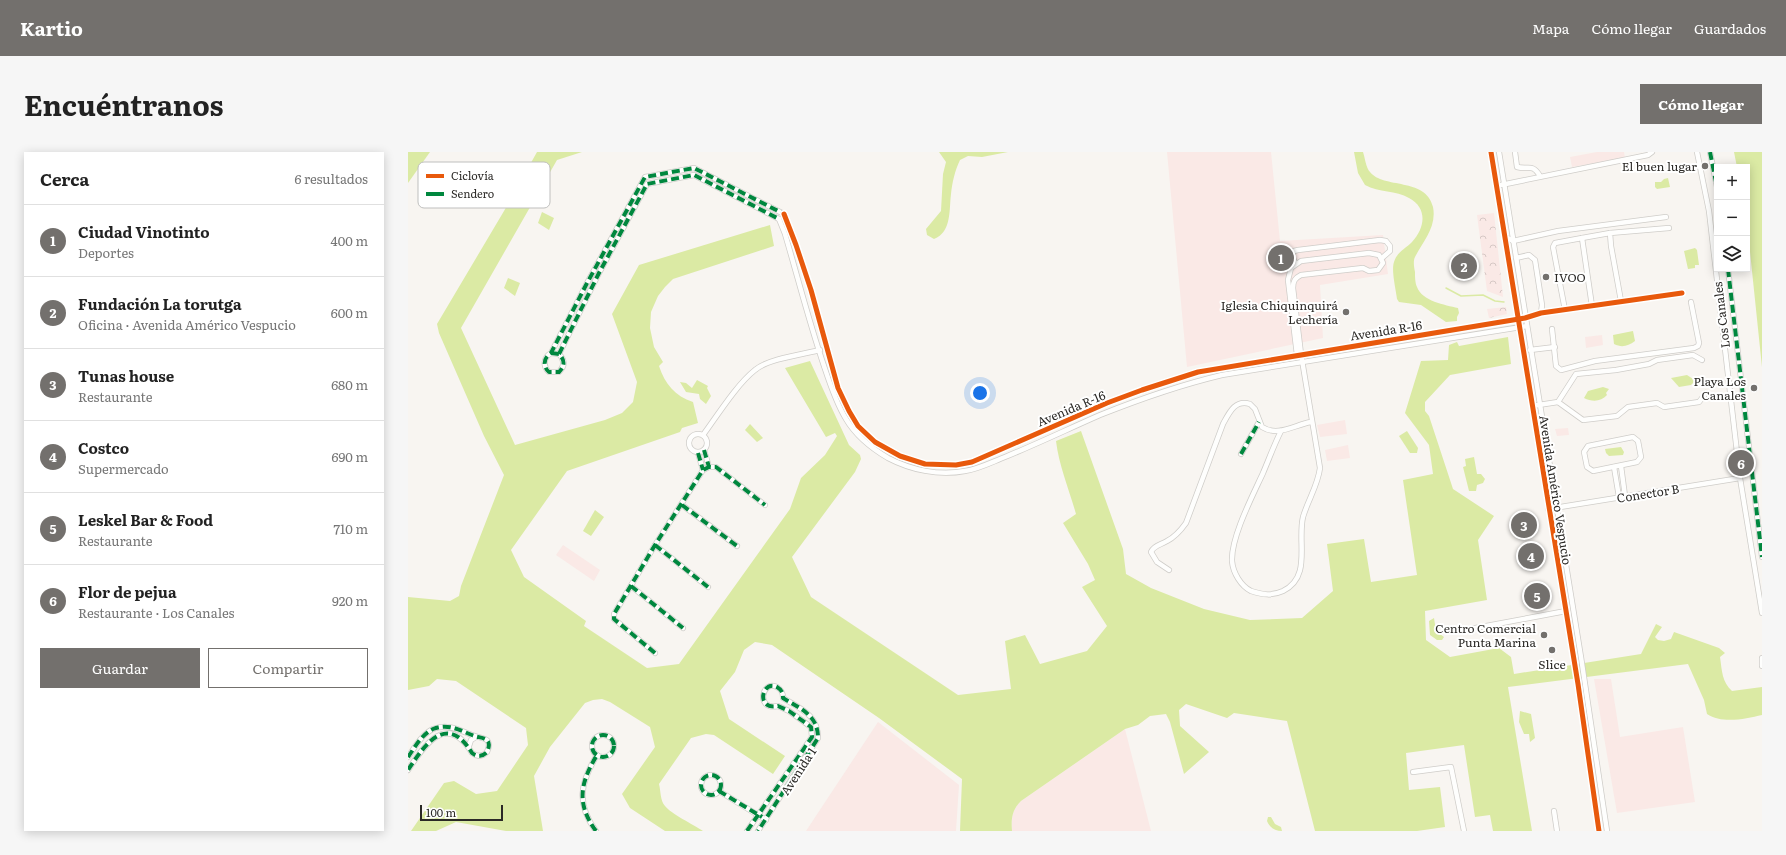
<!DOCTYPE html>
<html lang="es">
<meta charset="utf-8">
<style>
:root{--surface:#fff;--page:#f6f6f6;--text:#222;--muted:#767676;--line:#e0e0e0;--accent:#73706d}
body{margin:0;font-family:Literata,serif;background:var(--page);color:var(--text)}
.controls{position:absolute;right:12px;top:12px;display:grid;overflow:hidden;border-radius:0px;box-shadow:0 2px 10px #0003}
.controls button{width:36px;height:36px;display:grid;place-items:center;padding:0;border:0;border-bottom:1px solid var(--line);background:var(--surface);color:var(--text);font:20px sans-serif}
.scale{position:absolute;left:12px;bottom:10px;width:83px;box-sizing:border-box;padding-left:4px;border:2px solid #2b2926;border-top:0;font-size:11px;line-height:14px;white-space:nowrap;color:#2b2926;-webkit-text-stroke:3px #fff;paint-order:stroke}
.you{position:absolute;left:572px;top:241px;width:14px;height:14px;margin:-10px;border:3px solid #fff;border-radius:50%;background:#1a73e8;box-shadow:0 0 0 6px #1a73e833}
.badge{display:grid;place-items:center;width:26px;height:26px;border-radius:50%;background:var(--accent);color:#fff;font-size:13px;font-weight:700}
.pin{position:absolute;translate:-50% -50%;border:2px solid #fff;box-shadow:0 1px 4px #0006}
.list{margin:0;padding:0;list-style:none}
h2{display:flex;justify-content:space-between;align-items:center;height:52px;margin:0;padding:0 16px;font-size:17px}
h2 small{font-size:13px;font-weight:400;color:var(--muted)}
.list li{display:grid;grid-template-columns:26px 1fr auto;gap:12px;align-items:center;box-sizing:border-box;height:72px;padding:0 16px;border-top:1px solid var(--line)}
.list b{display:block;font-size:15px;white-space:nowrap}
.list p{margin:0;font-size:13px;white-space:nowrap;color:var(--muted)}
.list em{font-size:13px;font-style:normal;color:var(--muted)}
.actions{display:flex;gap:8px;padding:12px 16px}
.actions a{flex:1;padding:9px 0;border:1px solid var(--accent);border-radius:0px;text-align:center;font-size:14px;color:var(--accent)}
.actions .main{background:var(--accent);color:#fff}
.icon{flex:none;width:22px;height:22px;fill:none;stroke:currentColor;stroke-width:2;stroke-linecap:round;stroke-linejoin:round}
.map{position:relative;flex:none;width:1354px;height:679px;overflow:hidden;border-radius:0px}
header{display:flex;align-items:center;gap:24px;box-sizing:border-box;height:56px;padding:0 20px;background:var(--accent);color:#fff}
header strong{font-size:19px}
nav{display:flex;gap:22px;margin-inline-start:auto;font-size:14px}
.intro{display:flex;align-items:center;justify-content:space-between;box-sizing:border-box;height:96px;padding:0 24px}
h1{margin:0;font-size:28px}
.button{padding:10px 18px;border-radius:0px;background:var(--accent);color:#fff;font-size:14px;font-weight:700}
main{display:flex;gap:24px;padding:0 24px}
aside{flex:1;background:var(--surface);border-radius:0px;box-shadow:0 2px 10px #0003}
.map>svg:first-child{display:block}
</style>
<header>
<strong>Kartio</strong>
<nav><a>Mapa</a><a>Cómo llegar</a><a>Guardados</a></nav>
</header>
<div class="intro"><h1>Encuéntranos</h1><a class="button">Cómo llegar</a></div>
<main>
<aside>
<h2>Cerca<small>6 resultados</small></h2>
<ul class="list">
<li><span class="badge">1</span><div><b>Ciudad Vinotinto</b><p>Deportes</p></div><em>400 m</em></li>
<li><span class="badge">2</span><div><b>Fundación La torutga</b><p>Oficina · Avenida Américo Vespucio</p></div><em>600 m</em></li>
<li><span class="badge">3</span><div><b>Tunas house</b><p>Restaurante</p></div><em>680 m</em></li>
<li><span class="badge">4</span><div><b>Costco</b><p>Supermercado</p></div><em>690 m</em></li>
<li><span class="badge">5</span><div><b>Leskel Bar &amp; Food</b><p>Restaurante</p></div><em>710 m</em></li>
<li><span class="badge">6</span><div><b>Flor de pejua</b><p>Restaurante · Los Canales</p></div><em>920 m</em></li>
</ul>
<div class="actions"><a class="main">Guardar</a><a>Compartir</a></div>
</aside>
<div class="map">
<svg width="1354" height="679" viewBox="0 0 1354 679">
<defs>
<pattern id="park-crowns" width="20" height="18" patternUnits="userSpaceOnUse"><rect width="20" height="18" fill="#fae9e6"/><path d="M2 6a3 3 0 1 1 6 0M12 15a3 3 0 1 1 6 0" fill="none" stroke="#d6c8c5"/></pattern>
</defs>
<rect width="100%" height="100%" fill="#f8f5f1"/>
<g fill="#fae9e6">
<polygon points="759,0 863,0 872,89 975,83 980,122 912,133 915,186 779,215"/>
<polygon points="1189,0 1216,0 1217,6 1164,15 1162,5"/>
<polygon points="1194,183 1195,193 1178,196 1177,185"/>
<polygon points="937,268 939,282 912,285 909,273"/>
<polygon points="1160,276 1161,283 1149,284 1147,277"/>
<polygon points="940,293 942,306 919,309 917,298"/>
<polygon points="155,393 192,418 186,429 148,403"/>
<polygon points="1186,527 1203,527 1212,585 1275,575 1287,650 1209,661"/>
<polygon points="470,570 551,633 548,679 398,679"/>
<path d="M717 577 743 679H604C603 667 604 658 613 649Z"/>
</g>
<g fill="url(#park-crowns)">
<polygon points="1086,61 1095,145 1079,139 1069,63"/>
<polygon points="1098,155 1099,162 1081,166 1079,157"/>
</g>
<g fill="#dbeaa4">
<polygon points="0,0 22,0 0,31"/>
<path d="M129 0H174L149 8 53 176 107 293 197 268 214 261 225 250 229 230 204 162 231 113 362 73 366 94 265 127 257 135 250 144 243 160 242 176 246 195 255 210 251 214C257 232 267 244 285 250L290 271 274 276 272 280 159 319 103 398 116 425 178 469 176 474 239 516 271 512 382 357 393 326 417 303 429 284 427 281 418 285 377 216 402 209 441 293 452 303 453 307 447 320 384 405 403 445 550 543 603 537 597 489 617 483 632 512 679 499 699 474 674 435 687 428 680 412 655 371 668 362C661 337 651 314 648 289L673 279 715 397 718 422 743 436 796 457 842 468 894 466 925 439 919 392 956 387 963 430 1009 423 995 328 1025 322 1021 293 997 261 1013 209 1040 208 1041 193 1049 190 1051 194 1100 185 1103 212 1042 223 1017 250V259L1021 264 1045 337 1086 364 1070 388 1079 448 1017 459 1018 488 1042 505 1091 496 1103 505 1106 522 1233 502 1248 472 1254 475 1247 485 1250 488 1256 489 1263 487 1266 480 1311 496 1317 501 1312 505C1314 519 1314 530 1324 539L1354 535V563C1337 567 1314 572 1299 562L1296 548 1280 512 1100 535 1124 679H1085L1082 663 1067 665 1056 593 998 601 1001 638 1032 635 1037 675 1009 679H907L879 569 826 561 819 566 778 552 771 558 772 574 801 600 776 622 762 570 758 562 742 564 730 573 717 577 613 649C604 658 603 667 604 679H552L554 627 471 566 364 493 347 490 336 498 327 520 312 539 321 567 377 604 365 622 306 583 298 582 283 586 251 632C253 640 252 648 257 654 262 661 286 673 295 679H257L222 656 214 642 247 595 242 575 202 550 194 547 185 548 177 551 142 595 126 624 135 679H98L48 670 28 679H3L36 631 46 629 68 642 89 639 120 593 118 576 48 529 29 527 21 534 0 538V445L42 449 51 444 53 434 96 323 76 284 31 181 29 172 96 59Z"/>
<path d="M531 0H600L574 5 560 4 552 8C547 18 544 31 543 42 541 57 544 80 526 87L519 83 518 77 533 59 535 22 538 10Z"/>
<path d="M946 0H955C957 6 958 16 962 20 975 37 1018 25 1025 55 1029 75 1015 89 1007 105 1005 109 1006 115 1007 120 1007 124 1007 131 1009 135 1014 149 1037 153 1050 156L1051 161 1049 165V169L1038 170 1013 153 991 150 989 147C988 138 983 118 986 110 989 100 997 97 1004 90 1017 76 1020 56 1001 46 988 38 971 41 957 33L950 21Z"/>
<polygon points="1326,0 1354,0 1354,215 1339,71 1339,15 1329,15"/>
<polygon points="1260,26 1262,35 1249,37 1247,35 1247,30 1253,30 1256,27"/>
<polygon points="134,60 146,66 141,78 130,71"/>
<polygon points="1287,96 1289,98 1291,113 1287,113 1287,116 1280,117 1276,99"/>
<polygon points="100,126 112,131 107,144 96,136"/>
<path d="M1225 179 1227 189C1220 194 1214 196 1206 192L1205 183Z"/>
<polygon points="1279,223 1285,227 1286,230 1283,233 1271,235 1263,226"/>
<polygon points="289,228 300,234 299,236 303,244 298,252 292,247 291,242 278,240 272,230 278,231 284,236"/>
<path d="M1195 235 1201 237 1198 241 1199 243C1193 250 1184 250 1176 246L1180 239Z"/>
<polygon points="342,272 355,286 349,290 337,278"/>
<polygon points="999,279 1010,296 1009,301 1002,301 991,284"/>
<polygon points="1213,295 1216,300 1215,303 1201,304 1198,301 1197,297"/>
<polygon points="1066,305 1069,322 1073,322 1077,327 1075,331 1069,333 1068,339 1061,339 1055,315 1058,314 1057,307"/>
<polygon points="187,358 196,365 183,384 175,379"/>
<polygon points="1026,466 1028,479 1036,485 1034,488 1029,488 1022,483 1021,469"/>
<polygon points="1112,559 1123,562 1127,586 1122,590 1121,582 1116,582 1111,570"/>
<path d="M860 665H863L867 672 873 675 874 679C867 679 862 676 859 669Z"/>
</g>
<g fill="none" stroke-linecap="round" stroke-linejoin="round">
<polyline stroke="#dbeaa4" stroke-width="1.5" points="1038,136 1053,144 1075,143 1087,149 1096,150"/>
<defs>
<g id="street">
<polyline points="1083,0 1170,532 1191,679"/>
<polyline points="1091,0 1173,505 1199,679"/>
<path d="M1107 0 1109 15C1121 18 1124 11 1132 24"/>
<polyline points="1289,0 1301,59 1332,326 1354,461"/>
<polyline points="1302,0 1309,35"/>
<polyline points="1088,34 1240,3 1244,0"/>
<polyline points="376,62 388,93 403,138 430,236 441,259 450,274 467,290 492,304 517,312 548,313 564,310 699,251 734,238 790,220 1117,166 1133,161 1274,141"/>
<path d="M371 67 377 82C390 126 401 170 416 214 422 232 428 251 438 267 448 284 463 296 480 306 503 318 531 324 557 319 571 317 584 310 597 305 629 292 660 277 692 263 732 247 772 233 814 223L1119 174"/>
<polyline points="1096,84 1105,89 1150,79 1258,65"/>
<polyline points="1174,86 1202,81"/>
<polyline points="1108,106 1121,103 1127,108 1134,153 1133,161"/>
<polyline points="887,111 884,103 886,99 890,98 972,88 978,89 982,94 982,99 974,106"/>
<polyline points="1320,117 1354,405"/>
<polyline points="1213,149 1203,94 1202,81 1261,76"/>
<polyline points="1157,158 1145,95 1147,91 1174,86 1184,154"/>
<polyline points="1144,177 1148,214 1153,218 1187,209 1286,196 1290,194 1291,191 1283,150"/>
<polyline points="1122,198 1147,195"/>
<path d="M143 201 151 202C157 208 157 214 151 220H141C134 214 136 205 143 201L178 133 237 25 286 16 376 62"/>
<polyline points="151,202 191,121 239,32 286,23 371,67"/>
<polyline points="1150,250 1168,222 1208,218 1241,212 1249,208 1285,203 1294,208"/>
<polyline points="1124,254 1150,250 1175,268 1209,264 1220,255 1249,251 1256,255 1291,250 1298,241"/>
<path d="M873 279C866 293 861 307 855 321 845 343 823 385 824 409 825 421 833 434 843 439 855 443 864 444 875 439 904 425 889 390 895 365 900 348 910 333 912 316L893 202 885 136C885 129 887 126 893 123L955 116 961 119 970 118 975 111 971 103 961 101 893 109 883 116 880 128 889 203"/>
<circle cx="290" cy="291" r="9"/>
<path d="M295 283C309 264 329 232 347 218 359 207 396 202 412 198"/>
<polygon points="1225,285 1230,289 1233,305 1229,310 1185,319 1179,315 1176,300 1180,294"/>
<polyline points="296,298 301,315"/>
<polyline points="290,301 295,318"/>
<polyline points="833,302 851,270"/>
<polyline points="1213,314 1217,344"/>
<polyline points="1206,315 1211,345"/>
<polyline points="274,353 329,394"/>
<polyline points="1140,357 1332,326"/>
<polyline points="247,393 300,435"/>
<path d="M761 418 749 410 743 400C746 393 753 393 759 389 767 385 773 378 778 371L815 272C821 261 827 247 842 252L847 257 854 275C870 285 886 273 903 270"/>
<polyline points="223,434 275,476"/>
<polyline points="1062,477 1158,459"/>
<polyline points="247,501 206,467 206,462 247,393 295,318 301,315 308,315 357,353"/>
<polyline points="1354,506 1354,514"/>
<circle cx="195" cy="594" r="11"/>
<polyline points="61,594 63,588 68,585"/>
<path d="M0 605C7 595 14 582 25 577 40 571 51 578 64 583 72 587 86 584 79 600 74 605 69 605 64 601 39 560 17 592 0 618"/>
<polyline points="1005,620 1043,615 1056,679"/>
<circle cx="303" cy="633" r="10"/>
<polyline points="311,639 358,668"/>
<polyline points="1146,659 1149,679"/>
<path d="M188 679C168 652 172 631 189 603"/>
<path d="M339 679 404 585 403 575 381 559 370 554C347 559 354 527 369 535 374 538 375 541 375 546 393 557 410 563 410 586L350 679"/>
</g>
</defs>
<use href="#street" stroke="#cfcdc9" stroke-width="6"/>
<use href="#street" stroke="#fefefd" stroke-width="4.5"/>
<g stroke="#00873e" stroke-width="4" stroke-dasharray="8 4" stroke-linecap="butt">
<polyline points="1302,0 1309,35"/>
<polyline points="1320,117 1354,405"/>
<path d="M143 201 151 202C157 208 157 214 151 220H141C134 214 136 205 143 201L178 133 237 25 286 16 376 62"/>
<polyline points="151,202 191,121 239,32 286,23 371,67"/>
<polyline points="296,298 301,315"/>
<polyline points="290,301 295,318"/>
<polyline points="833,302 851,270"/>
<polyline points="274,353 329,394"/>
<polyline points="247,393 300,435"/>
<polyline points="223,434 275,476"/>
<polyline points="247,501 206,467 206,462 247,393 295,318 301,315 308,315 357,353"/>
<circle cx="195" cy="594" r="11"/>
<path d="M0 605C7 595 14 582 25 577 40 571 51 578 64 583 72 587 86 584 79 600 74 605 69 605 64 601 39 560 17 592 0 618"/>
<circle cx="303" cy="633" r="10"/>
<polyline points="311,639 354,665"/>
<path d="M188 679C168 652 172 631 189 603"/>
<path d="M339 679 404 585 403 575 381 559 370 554C347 559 354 527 369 535 374 538 375 541 375 546 393 557 410 563 410 586L350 679"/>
</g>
<defs>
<g id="cycleway">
<polyline points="1083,0 1170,532 1191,679"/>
<polyline points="376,62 388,93 403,138 430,236 441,259 450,274 467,290 492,304 517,312 548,313 564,310 699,251 734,238 790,220 1117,166 1133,161 1274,141"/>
</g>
</defs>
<use href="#cycleway" stroke="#fff" stroke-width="8"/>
<use href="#cycleway" stroke="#e8590c" stroke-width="5"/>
</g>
<g fill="#73706d" stroke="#fff" stroke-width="1.5">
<circle cx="1297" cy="14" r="4"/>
<circle cx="1138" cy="125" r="4"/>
<circle cx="938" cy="160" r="4"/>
<circle cx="1346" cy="236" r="4"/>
<circle cx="1136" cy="483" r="4"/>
<circle cx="1144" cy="498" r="4"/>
</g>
<g text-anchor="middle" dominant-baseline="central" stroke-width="4" stroke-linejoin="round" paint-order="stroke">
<g font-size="12" fill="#2b2926" stroke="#fff" text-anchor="end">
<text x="1289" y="14">El buen lugar</text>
<text x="1146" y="125" text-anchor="start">IVOO</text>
<text x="930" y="153">Iglesia Chiquinquirá<tspan x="930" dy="14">Lechería</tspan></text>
<text x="1338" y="229">Playa Los<tspan x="1338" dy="14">Canales</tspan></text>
<text x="1128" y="476">Centro Comercial<tspan x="1128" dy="14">Punta Marina</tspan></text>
<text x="1144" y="512" text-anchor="middle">Slice</text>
</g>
<g font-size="12" fill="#2b2926" stroke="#fff">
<text transform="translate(1313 163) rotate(-97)">Los Canales</text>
<text transform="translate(978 178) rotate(-9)">Avenida R-16</text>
<text transform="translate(663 256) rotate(-23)">Avenida R-16</text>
<text transform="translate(1148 338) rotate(81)">Avenida Américo Vespucio</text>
<text transform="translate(1240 341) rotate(-9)">Conector B</text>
<text transform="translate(390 619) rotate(-57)">Avenida 1</text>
</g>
</g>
<rect x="10" y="10" width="132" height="46" rx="6" fill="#fff" stroke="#bfbfbe" stroke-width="1"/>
<rect x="18" y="22" width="18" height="4" fill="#e8590c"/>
<rect x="18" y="40" width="18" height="4" fill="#00873e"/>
<g font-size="11" fill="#2b2926">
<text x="43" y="28">Ciclovía</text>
<text x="43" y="46">Sendero</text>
</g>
</svg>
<div class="controls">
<button>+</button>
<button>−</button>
<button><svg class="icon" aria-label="layers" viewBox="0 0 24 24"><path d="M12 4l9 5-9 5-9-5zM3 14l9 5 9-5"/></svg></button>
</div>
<div class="scale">100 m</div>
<div class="you"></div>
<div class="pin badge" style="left:873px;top:106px">1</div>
<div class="pin badge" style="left:1056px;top:114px">2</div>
<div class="pin badge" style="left:1116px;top:373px">3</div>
<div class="pin badge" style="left:1123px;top:404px">4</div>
<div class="pin badge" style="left:1129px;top:444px">5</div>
<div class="pin badge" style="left:1333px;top:311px">6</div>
</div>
</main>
